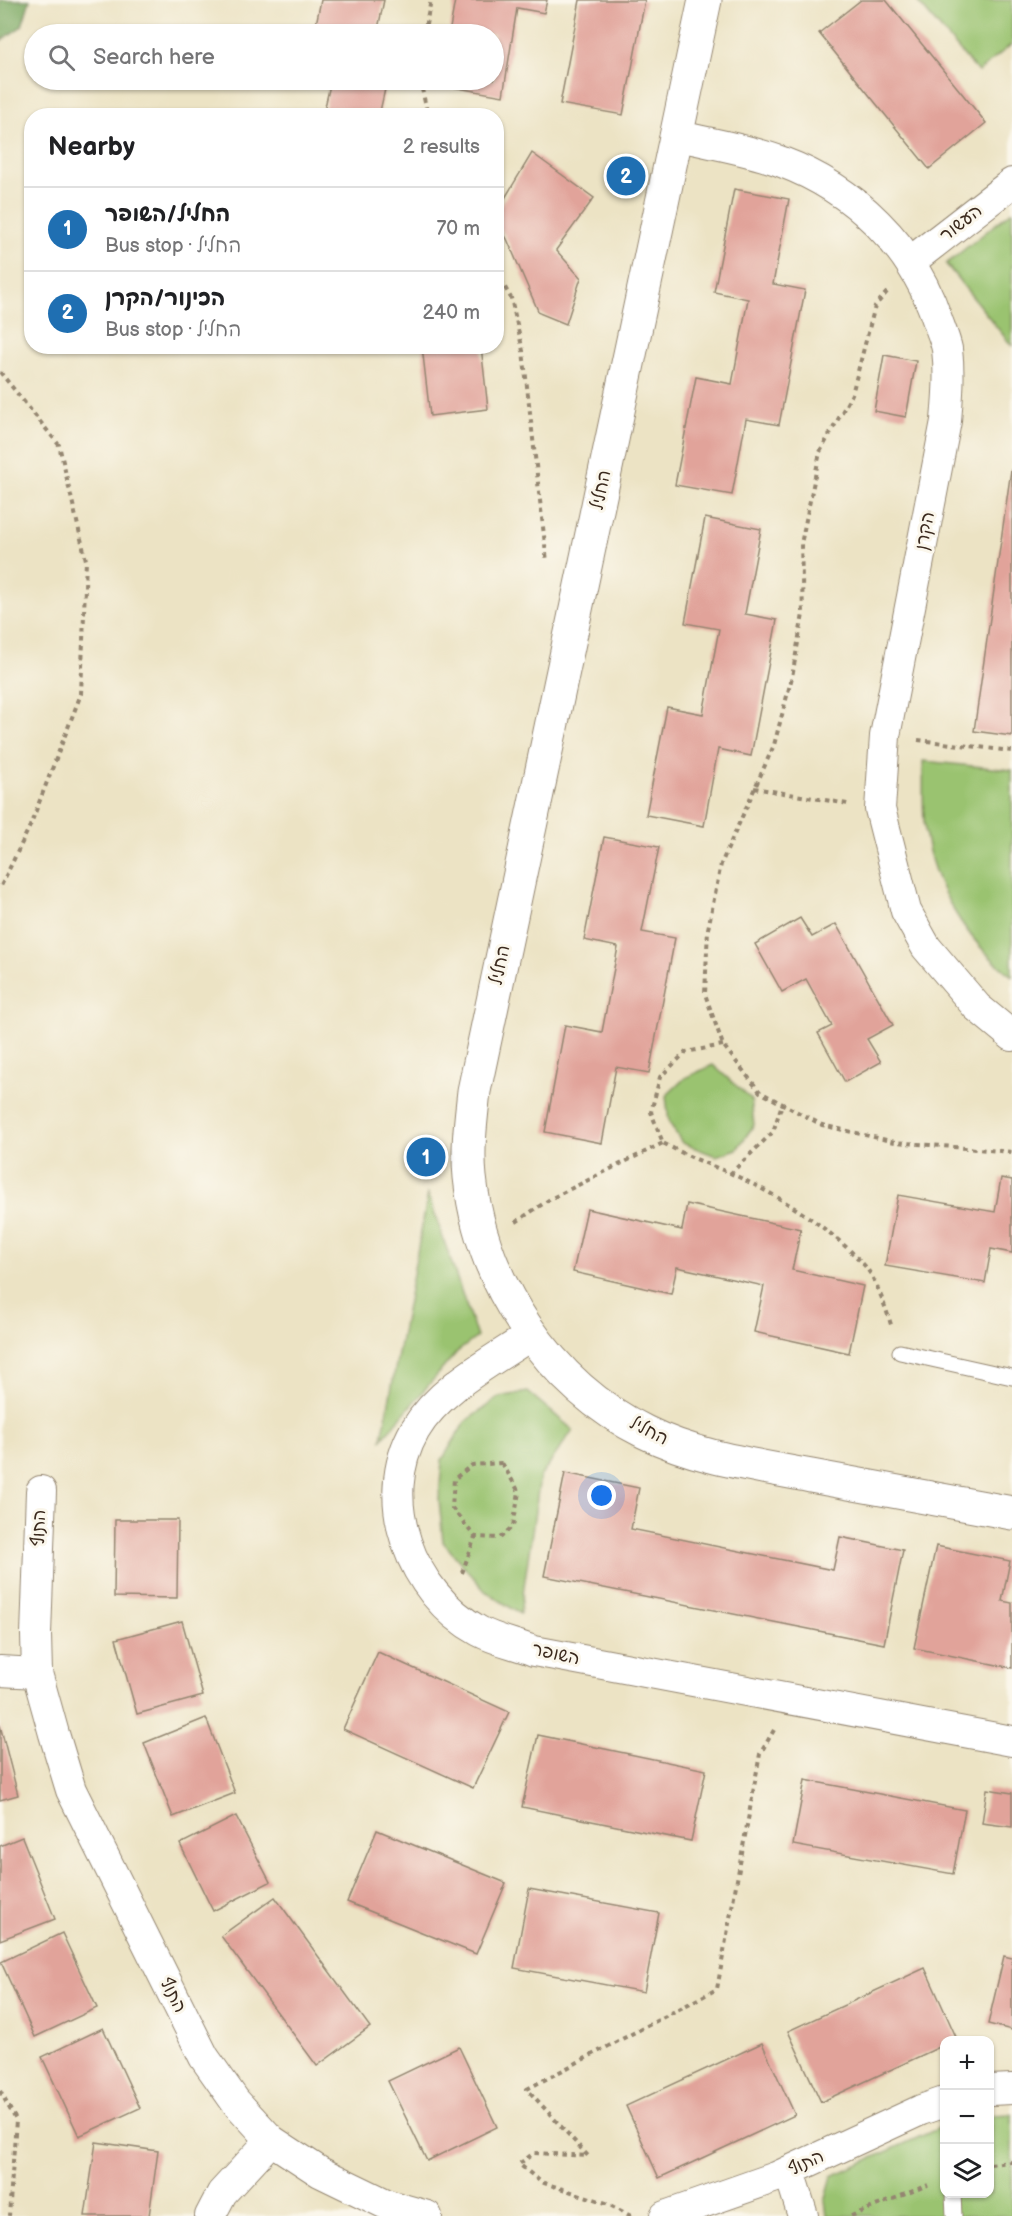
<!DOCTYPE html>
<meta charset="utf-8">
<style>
:root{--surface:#fff;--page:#f2f2f2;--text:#202124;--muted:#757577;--line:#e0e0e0;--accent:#1f6fb2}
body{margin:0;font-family:"Balsamiq Sans","Playpen Sans Hebrew",sans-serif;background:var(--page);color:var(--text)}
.controls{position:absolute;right:18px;bottom:18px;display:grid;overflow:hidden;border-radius:12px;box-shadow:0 2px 4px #0004}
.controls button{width:54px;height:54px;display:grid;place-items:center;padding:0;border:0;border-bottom:2px solid var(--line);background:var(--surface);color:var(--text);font:30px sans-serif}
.you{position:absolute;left:602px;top:1496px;width:21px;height:21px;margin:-15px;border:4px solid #fff;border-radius:50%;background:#1a73e8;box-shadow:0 0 0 9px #1a73e833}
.badge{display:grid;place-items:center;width:39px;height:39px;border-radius:50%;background:var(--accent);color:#fff;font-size:20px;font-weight:700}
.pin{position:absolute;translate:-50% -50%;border:3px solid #fff;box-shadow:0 2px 6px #0006}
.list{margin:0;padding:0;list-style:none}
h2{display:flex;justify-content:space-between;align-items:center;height:78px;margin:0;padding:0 24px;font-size:26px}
h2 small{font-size:20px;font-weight:400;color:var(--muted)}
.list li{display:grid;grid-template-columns:39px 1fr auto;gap:18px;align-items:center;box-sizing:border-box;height:84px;padding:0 24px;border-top:2px solid var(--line)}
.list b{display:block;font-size:22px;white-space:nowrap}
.list p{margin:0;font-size:20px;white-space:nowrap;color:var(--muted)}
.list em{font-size:20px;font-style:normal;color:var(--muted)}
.icon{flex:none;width:33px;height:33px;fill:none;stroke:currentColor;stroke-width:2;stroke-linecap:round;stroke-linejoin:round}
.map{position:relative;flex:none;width:1012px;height:2216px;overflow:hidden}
.search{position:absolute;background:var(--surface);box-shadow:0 2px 4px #0004;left:24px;top:24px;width:480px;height:66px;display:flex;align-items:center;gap:15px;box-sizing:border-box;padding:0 21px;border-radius:33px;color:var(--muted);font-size:22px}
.panel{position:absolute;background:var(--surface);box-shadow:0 2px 4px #0004;left:24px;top:108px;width:480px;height:246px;border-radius:24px}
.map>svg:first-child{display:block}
</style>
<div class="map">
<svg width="1012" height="2216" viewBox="0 0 1012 2216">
<rect width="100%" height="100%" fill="#fbf7ec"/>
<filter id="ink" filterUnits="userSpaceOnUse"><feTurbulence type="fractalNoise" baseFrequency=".0167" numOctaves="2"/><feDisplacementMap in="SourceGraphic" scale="12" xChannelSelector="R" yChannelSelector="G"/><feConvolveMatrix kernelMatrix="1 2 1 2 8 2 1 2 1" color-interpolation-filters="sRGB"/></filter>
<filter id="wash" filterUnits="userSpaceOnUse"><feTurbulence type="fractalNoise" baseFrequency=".008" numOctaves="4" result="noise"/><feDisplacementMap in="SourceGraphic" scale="24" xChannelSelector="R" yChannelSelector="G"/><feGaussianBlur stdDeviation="1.35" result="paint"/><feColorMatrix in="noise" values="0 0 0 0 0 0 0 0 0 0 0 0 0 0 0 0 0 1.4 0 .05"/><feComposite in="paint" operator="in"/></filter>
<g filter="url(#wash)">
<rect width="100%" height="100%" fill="#ece3c4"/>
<g fill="#9ac36f" stroke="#6a7646" stroke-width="1.5">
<polygon points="916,0 1012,0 1012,44 978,72"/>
<polygon points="1012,211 1012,346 946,264"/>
<path d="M923 761 1012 770V976C967 942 932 886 925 830 922 808 924 784 923 761Z"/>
<polygon points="713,1065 751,1099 754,1125 737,1149 716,1156 682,1143 669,1122 666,1096 685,1078"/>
<polygon points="428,1194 477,1337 457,1352 382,1439"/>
<polygon points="528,1392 573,1430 540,1477 520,1614 485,1591 443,1542 439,1499 442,1460 465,1422 499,1397"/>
<polygon points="1012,2114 1012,2216 827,2216 825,2201 832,2176 944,2126 944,2194 990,2194 990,2115"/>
</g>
<polygon fill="#7ba962" stroke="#5b6a40" stroke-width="1.5" points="0,0 30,0 22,26 0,41"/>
<g id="blocks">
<g fill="#e1a39a">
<polygon points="321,0 384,0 377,34 314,34"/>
<polygon points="455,0 547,0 544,13 517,8 503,96 440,85 441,80 494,80 494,34 449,34"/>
<polygon points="580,0 645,0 623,115 560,104"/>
<polygon points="861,0 886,0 986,123 929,169 819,33"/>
<polygon points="331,80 387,80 379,116 323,116"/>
<polygon points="532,153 594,198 556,250 581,278 566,324 539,313 507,239 496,221 496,213"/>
<polygon points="734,189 789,199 773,284 805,290 779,425 746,419 732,495 675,485 696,377 732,384 748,299 714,292"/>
<polygon points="422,346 481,346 488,409 430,416"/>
<polygon points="884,355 916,361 906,417 874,411"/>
<polygon points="1011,470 1012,470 1012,736 974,731"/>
<polygon points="705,518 761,529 745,614 777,620 751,756 718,749 704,826 646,815 667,707 703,714 719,629 685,623"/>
<polygon points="604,837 659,847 642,932 675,938 649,1073 616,1067 602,1143 545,1132 565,1025 602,1032 618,947 584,940"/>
<polygon points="800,918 812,937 836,924 893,1025 867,1039 881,1062 845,1082 818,1033 832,1026 806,979 782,992 755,944"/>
<polygon points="1001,1178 1012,1180 1012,1253 991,1249 985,1283 885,1266 898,1195 995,1212"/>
<polygon points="687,1204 801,1229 792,1270 863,1286 849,1353 754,1332 764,1286 677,1267 671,1294 573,1272 587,1209 682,1230"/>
<polygon points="565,1473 639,1488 631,1529 833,1570 840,1537 903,1550 884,1644 544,1576"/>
<polygon points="115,1520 178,1520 177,1598 114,1597"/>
<polygon points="936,1546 1010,1561 1002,1601 1012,1603 1012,1668 914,1648"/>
<polygon points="182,1621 203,1696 137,1714 116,1639"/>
<polygon points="378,1652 509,1712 473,1788 343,1729"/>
<polygon points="206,1718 235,1793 173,1817 144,1743"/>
<polygon points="0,1725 18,1795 0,1800"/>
<polygon points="538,1735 706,1770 691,1841 522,1807"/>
<polygon points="805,1780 965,1810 953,1874 793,1845"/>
<polygon points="987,1789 1012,1793 1012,1827 982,1823"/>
<polygon points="236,1816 270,1882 213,1911 180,1844"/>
<polygon points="377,1830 506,1883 476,1954 347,1902"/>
<polygon points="22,1837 55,1919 0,1940 0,1846"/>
<polygon points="529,1889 659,1913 644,1992 514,1968"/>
<polygon points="275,1897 370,2027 317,2066 221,1936"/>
<polygon points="62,1933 97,2008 35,2037 1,1962"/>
<polygon points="1004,1956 1012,1958 1012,2030 988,2024"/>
<polygon points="925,1968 957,2039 944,2040 944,2045 821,2102 788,2031"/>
<polygon points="103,2028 140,2108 79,2136 42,2057"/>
<polygon points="762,2043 795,2115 659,2178 626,2106"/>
<polygon points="459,2047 497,2127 427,2161 388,2081"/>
<polygon points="96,2142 158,2151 149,2216 85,2216"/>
</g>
</g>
</g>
<g filter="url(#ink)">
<use href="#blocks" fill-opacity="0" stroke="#948671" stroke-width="1.5"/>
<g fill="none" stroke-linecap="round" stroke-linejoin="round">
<defs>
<g id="service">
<polyline points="900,1352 1012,1377"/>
<polyline points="953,2194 954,2216"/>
</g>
<g id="minor">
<path d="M676 135C711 144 749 149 782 162 854 189 913 246 937 319 940 328 945 339 947 349 950 373 948 397 946 421L885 736 880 809 906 911 926 947 977 1007 1012 1036"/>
<polyline points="910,262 1012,183"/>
<path d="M531 1335C491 1362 440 1388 415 1430 375 1499 411 1594 479 1631 495 1640 516 1644 534 1651L1012 1741"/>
<polyline points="41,1491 36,1635 37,1673 54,1734 71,1790 204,2057 235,2101 271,2140 320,2172 388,2205 427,2216"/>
<polyline points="0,1671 37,1673"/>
<polyline points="990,2090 1012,2089"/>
<polyline points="789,2171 803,2216"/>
<polyline points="210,2216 222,2193 271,2140"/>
<polyline points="665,2216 776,2177 921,2110 944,2102"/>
</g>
<path id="tertiary" d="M705 0 474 1091C471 1119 467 1148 470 1177 481 1282 549 1385 645 1432 697 1458 755 1465 811 1476 878 1488 945 1501 1012 1513"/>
</defs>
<use href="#service" stroke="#948671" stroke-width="17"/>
<use href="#minor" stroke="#948671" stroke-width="32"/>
<use href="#tertiary" stroke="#948671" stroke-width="35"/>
<g stroke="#948671" stroke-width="4" stroke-dasharray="4.5 4.5" stroke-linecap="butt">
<polyline points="424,34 431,0"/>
<polyline points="420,80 428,116"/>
<polyline points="496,272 511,298 523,351 547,562"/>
<polyline points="887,292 875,306 852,394 820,452 801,544 803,614 792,677 774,745 721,864 708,929 705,994 723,1045 760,1092 822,1125 895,1142 1012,1152"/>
<polyline points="0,372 59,445 86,560 81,694 30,826 0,888"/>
<polyline points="918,740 1012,751"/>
<polyline points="754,788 848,804"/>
<path d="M723 1045 686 1052 660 1077 651 1112 663 1143C685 1155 707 1164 730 1173 778 1195 829 1226 865 1266 876 1279 887 1311 892 1328"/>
<polyline points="730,1174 773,1132 782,1104"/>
<polyline points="516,1222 550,1199 663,1143"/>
<polygon points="502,1463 519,1492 513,1526 500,1538 475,1537 452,1508 454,1479 472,1465"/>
<polyline points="462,1573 475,1537"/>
<polyline points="0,2091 16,2120 9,2216"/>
<polyline points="990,2164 1012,2162"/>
<polyline points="631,2216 606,2203 541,2182 519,2164 534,2153 588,2156 527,2089 717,1989 760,1754 774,1730"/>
<polyline points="851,2216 928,2185"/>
</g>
<use href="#service" stroke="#fff" stroke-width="15"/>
<use href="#minor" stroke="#fff" stroke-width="30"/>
<use href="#tertiary" stroke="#fff" stroke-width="33"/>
</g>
</g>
<g text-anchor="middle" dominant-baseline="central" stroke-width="6" stroke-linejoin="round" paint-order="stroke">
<g font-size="18" fill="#3b2a1e" stroke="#fbf7ec">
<text transform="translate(961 223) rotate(-38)">העשור</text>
<text transform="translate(601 490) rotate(-78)">החליל</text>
<text transform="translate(925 531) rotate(-79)">הקרן</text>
<text transform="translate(500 965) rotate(-78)">החליל</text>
<text transform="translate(649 1431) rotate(27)">החליל</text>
<text transform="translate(39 1528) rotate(-88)">התוף</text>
<text transform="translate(556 1654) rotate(12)">השופר</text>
<text transform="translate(173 1995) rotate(63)">התוף</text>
<text transform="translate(806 2163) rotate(-25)">התוף</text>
</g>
</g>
</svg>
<div class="controls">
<button>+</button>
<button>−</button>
<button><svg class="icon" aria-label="layers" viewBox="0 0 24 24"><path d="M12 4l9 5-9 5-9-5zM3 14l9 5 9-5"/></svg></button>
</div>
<div class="you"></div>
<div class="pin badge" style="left:426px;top:1157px">1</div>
<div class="pin badge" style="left:626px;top:176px">2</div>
<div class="search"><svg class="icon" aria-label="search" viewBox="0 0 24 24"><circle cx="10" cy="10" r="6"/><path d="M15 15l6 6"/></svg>Search here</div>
<section class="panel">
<h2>Nearby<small>2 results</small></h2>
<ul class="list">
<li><span class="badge">1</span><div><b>החליל/השופר</b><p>Bus stop · החליל</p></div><em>70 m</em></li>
<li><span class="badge">2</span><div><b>הכינור/הקרן</b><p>Bus stop · החליל</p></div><em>240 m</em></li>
</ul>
</section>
</div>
